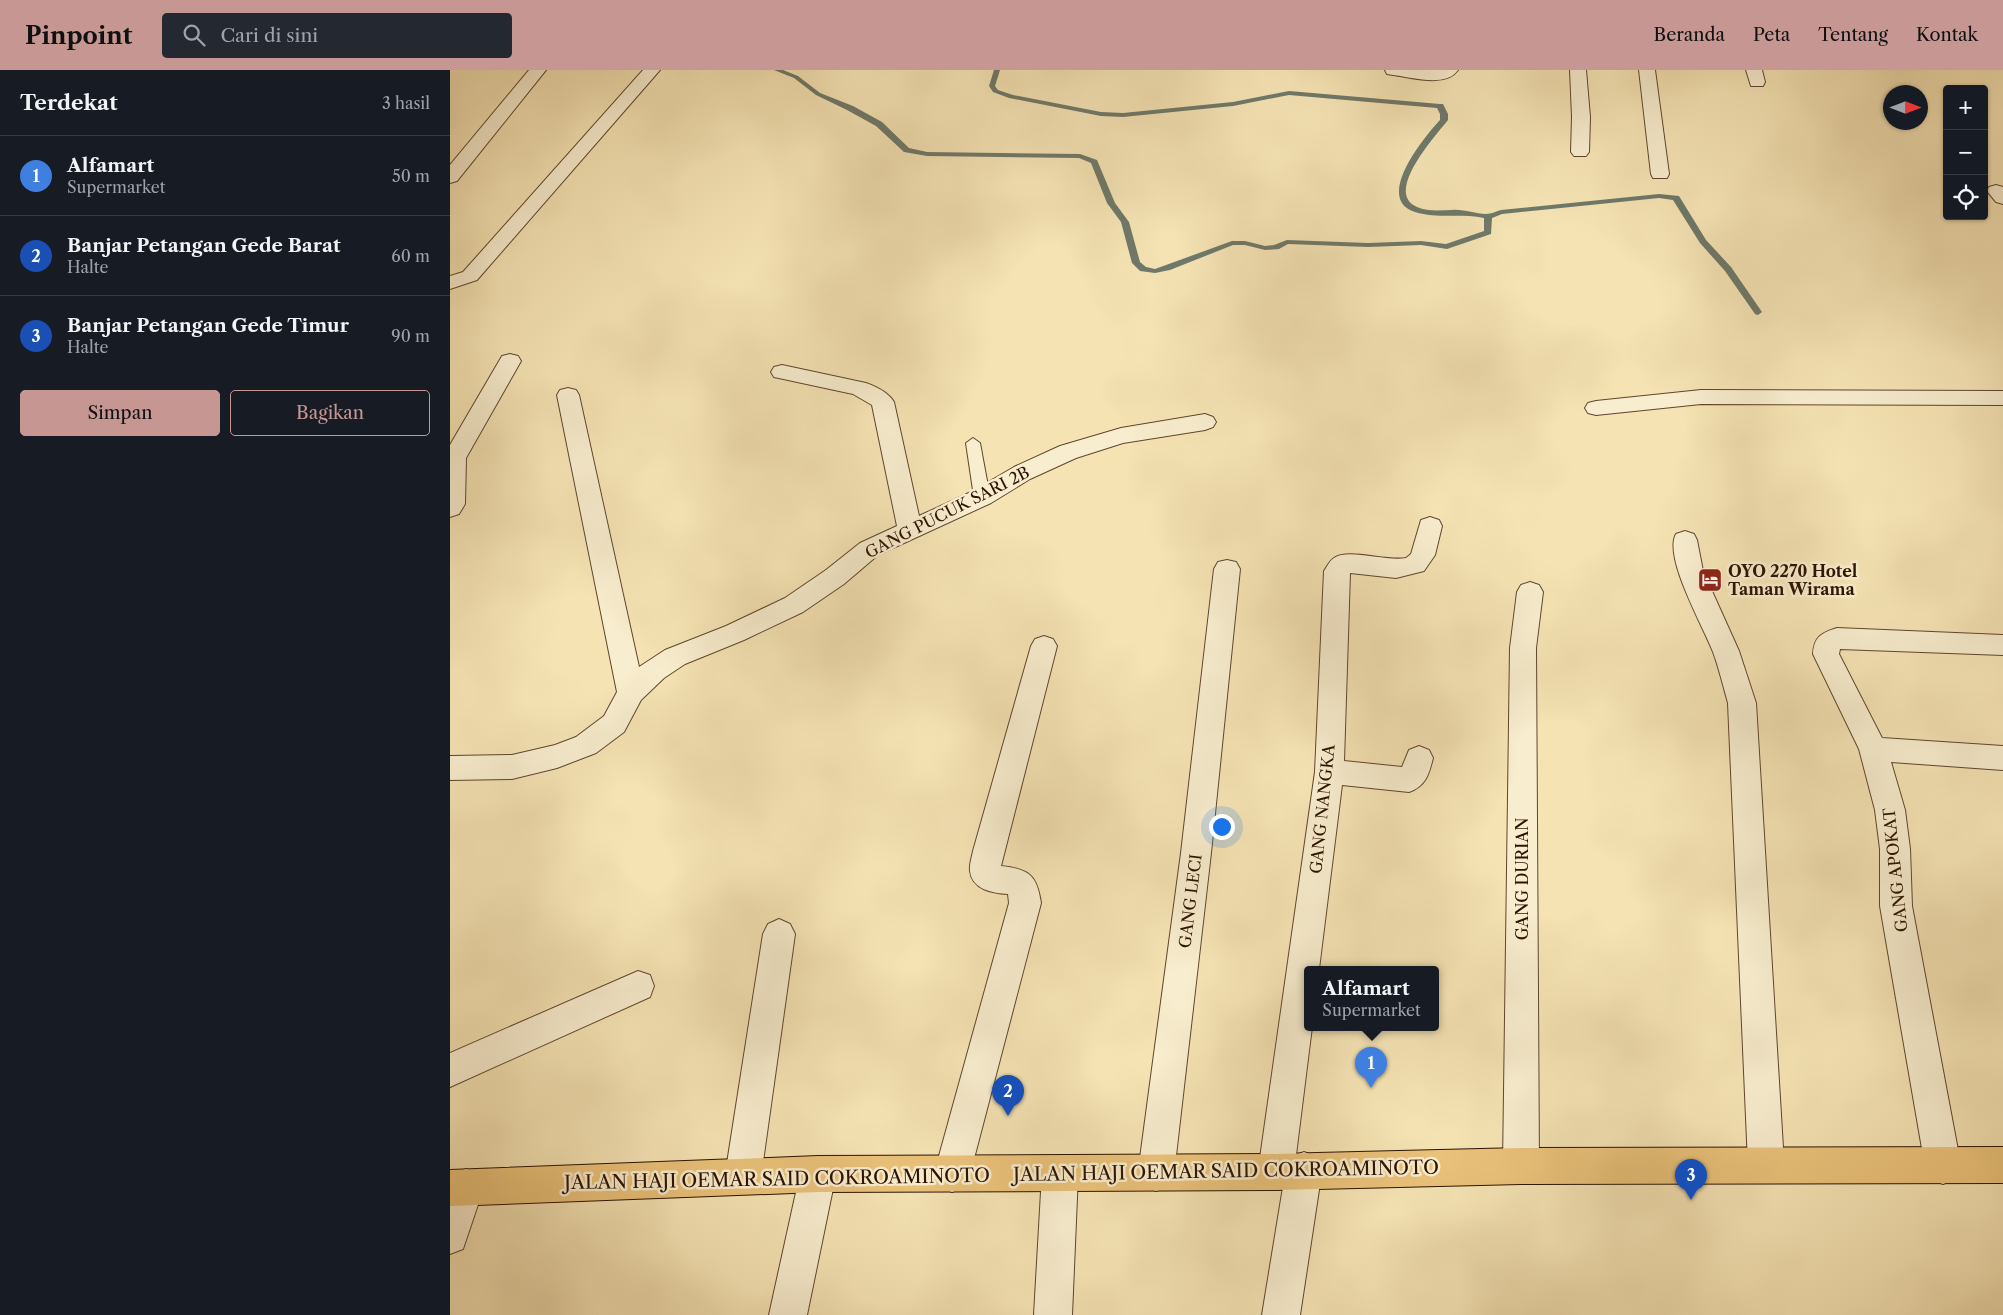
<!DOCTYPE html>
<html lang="id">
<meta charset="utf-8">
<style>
:root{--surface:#171b24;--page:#242831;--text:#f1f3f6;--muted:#9ea1a6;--line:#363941;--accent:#c59692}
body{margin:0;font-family:"Libre Caslon Text",serif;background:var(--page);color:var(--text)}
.controls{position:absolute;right:15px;top:15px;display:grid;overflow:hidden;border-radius:5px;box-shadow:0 1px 4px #0004}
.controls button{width:45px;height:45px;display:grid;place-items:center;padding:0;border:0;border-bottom:1px solid var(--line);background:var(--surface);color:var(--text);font:25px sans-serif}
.compass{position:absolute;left:1433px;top:15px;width:45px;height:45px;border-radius:50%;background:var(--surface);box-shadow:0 1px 4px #0004;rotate:90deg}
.you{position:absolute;left:771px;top:756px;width:18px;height:18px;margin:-12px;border:4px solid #fff;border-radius:50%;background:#1a73e8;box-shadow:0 0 0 8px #1a73e833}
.badge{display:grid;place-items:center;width:32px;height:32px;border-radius:50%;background:var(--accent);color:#fff;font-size:16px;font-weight:700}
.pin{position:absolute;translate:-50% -41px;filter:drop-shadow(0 1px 2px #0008)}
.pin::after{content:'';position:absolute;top:26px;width:18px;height:15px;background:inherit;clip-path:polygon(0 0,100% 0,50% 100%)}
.popup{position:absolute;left:854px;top:896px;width:135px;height:65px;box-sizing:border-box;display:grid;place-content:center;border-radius:5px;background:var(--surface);filter:drop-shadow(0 1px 4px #0005);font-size:16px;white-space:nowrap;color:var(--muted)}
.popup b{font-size:19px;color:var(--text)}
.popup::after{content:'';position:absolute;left:50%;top:100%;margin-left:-10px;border:10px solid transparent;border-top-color:var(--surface)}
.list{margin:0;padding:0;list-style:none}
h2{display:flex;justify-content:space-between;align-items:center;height:65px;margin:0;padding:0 20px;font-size:21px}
h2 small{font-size:16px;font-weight:400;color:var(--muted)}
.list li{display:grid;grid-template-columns:32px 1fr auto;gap:15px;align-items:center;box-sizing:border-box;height:80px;padding:0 20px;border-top:1px solid var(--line)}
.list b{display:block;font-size:19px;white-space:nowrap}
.list p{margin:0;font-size:16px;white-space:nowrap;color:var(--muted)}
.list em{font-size:16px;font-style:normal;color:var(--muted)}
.actions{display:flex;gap:10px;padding:15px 20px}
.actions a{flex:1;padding:11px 0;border:1px solid var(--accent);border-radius:5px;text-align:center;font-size:18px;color:var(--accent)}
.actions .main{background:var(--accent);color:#111}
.icon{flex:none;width:28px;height:28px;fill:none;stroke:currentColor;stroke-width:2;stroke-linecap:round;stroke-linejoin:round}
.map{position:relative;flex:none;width:1553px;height:1245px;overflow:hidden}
header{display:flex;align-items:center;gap:30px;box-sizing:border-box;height:70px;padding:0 25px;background:var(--accent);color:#111}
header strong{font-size:24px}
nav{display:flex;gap:28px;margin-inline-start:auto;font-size:18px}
.search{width:350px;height:45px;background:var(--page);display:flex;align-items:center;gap:12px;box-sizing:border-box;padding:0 18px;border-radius:5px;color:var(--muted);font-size:19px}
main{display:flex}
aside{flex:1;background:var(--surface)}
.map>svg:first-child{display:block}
</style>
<header>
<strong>Pinpoint</strong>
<div class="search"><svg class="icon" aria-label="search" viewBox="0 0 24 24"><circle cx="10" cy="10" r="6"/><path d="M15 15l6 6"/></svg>Cari di sini</div>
<nav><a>Beranda</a><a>Peta</a><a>Tentang</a><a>Kontak</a></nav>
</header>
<main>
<aside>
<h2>Terdekat<small>3 hasil</small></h2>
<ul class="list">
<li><span class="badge" style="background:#3f7fe0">1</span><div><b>Alfamart</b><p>Supermarket</p></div><em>50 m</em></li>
<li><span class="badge" style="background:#1a4fb4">2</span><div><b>Banjar Petangan Gede Barat</b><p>Halte</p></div><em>60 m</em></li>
<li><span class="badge" style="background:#1a4fb4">3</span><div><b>Banjar Petangan Gede Timur</b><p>Halte</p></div><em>90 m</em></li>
</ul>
<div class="actions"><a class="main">Simpan</a><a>Bagikan</a></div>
</aside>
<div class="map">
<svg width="1553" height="1245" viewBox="0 0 1553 1245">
<rect width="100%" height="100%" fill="#f5e3b4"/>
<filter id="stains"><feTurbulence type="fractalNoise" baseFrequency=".004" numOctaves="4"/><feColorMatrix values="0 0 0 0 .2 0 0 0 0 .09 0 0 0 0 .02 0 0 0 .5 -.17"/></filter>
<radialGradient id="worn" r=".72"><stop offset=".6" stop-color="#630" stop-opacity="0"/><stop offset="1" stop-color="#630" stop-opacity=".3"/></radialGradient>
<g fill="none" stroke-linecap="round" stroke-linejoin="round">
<path fill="#6f796a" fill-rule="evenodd" d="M324 0H333L348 6 370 23 403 36 432 52 459 78 477 82 630 84 647 90 665 133 679 152 690 192 696 197 705 199 782 171H795L815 176 824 175 837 170 918 173 971 171 996 174 1034 161V148C1011 143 987 149 965 142 923 129 975 66 990 50V44L987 38 839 25 783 36 673 47 651 46 559 28 543 22 539 16 544 0H550L545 16 548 20 563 25 651 42 673 43 783 32 839 21 990 34H993L998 44V50C986 65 933 123 967 137 978 142 991 140 1002 140 1014 139 1025 144 1036 144 1041 144 1047 141 1051 140L1209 124 1229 126 1256 170 1281 197 1312 242 1308 245 1305 244 1275 201 1250 173 1223 130 1209 128 1052 144 1042 148 1041 164 997 179 971 175 918 177 838 174 829 179 815 180 795 175H783L720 200 705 203 690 201 682 193 671 152 657 133 641 93 629 88 477 86 454 82 426 56 397 40 366 25 344 8Z"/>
<defs>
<polygon id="lane" points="523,368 530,373 540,427 537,431 527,431 524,427 516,373"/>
<g id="street">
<polygon points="79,0 96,0 7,111 0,113 0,95"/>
<polygon points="193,0 210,0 27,210 0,219 0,206 13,202"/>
<path d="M935 0H1008C996 18 961 7 943 5L937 4Z"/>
<polygon points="1120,0 1136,0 1140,47 1139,82 1136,86 1124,86 1121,82 1122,47"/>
<polygon points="1189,0 1205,0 1219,104 1217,108 1203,108 1201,104"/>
<polygon points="1296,0 1312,0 1315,12 1313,16 1301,16"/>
<polygon points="1546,115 1553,117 1553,134 1546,132 1537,121 1539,117"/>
<polygon points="60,284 68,286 71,291 16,388 15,434 9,444 0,447 0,375 52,286"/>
<path d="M332 295 416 313C427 317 438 322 444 332L469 446 523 421 564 397 610 376 671 358 755 344 763 347 766 352 763 357 755 360 673 373 626 388 580 409 541 433 428 485 394 514 353 542 294 570 235 594 214 608 191 630 174 662 146 683 107 698 62 709 0 710V686L62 685 105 675 126 667 154 646 167 622 107 325 110 320 118 318 126 320 129 325 189 597 215 580 276 556 335 528 376 500 410 473 447 456 422 335 403 324 324 307 321 302 324 297Z"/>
<polygon points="1251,320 1553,321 1553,335 1251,334 1146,345 1138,343 1135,338 1138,333 1146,331"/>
<path d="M980 447 989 450 992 456 985 485 974 501 946 508 900 503 894 691 952 697 959 680 969 676 979 680 983 688C979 704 976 716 959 722L892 715 869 899H857V957H862L846 1085 854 1082 867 1087 872 1100 850 1245H812L833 1117 826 1120 813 1115 808 1102 865 702 874 501C877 497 879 491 884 488 898 478 937 492 956 488L961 484 971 450Z"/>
<path d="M1235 461 1244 464 1247 470 1253 501 1289 581 1306 633 1334 1094 1329 1107 1316 1112 1303 1107 1298 1094 1278 633C1273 616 1269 598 1263 582 1253 556 1213 487 1226 464Z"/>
<polygon points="777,490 786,492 790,499 761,783 724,1103 719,1116 706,1121 693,1116 688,1103 731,783 764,499 768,492"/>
<polygon points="1080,512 1089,515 1093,522 1086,578 1089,1096 1084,1109 1071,1114 1058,1109 1053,1096 1060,578 1067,522 1071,515"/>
<path d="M1387 558 1553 565V585L1390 579 1389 584 1432 668 1553 676V700L1441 692 1455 740 1460 779 1462 836 1511 1096 1506 1109 1493 1114 1480 1109 1475 1096 1430 836V779L1425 740 1409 679 1363 584C1364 567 1371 563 1387 558Z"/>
<path d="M594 566 603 569 607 576 551 796C579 799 587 805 591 833L520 1104 515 1117 502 1122 489 1117 484 1104 559 833 558 824C543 823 522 820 520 801 519 795 522 787 523 781L581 576 585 569Z"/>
<polygon points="329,849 340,854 345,864 311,1106 306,1119 293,1124 280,1119 275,1106 313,864 318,854"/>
<polygon points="188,901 200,905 204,916 200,927 0,1017 0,983"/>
<polygon points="368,1086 381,1091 386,1104 357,1245 319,1245 350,1104 355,1091"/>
<polygon points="610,1086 623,1091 628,1104 622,1245 584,1245 592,1104 597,1091"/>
<polygon points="16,1099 29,1104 34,1117 13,1179 0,1184 0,1112 3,1104"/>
</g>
<polygon id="highway" points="1553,1077 1553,1113 1071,1114 826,1120 368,1122 0,1136 0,1100 368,1086 826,1084 1071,1078"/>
</defs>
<use href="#lane" stroke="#5e462d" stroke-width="2"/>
<use href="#street" stroke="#5e462d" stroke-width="2"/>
<use href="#highway" stroke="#2c1200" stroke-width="2"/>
<use href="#lane" fill="#f8edce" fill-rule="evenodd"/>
<use href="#street" fill="#f8edce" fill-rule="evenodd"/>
<use href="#highway" fill="#eac27a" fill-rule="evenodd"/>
</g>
<defs>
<symbol id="hotel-square" viewBox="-11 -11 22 22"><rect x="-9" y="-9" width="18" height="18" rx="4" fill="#8f2418" stroke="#f8edce"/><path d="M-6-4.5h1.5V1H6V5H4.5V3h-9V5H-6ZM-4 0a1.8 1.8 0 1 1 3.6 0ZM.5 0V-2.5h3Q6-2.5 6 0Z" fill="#fff"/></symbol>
</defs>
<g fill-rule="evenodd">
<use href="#hotel-square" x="1246" y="496" width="28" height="28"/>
</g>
<g text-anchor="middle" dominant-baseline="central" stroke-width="5" stroke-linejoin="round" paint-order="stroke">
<g font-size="16" fill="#2c1200" stroke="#f8edce">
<text transform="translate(497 442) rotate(-27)">GANG PUCUK SARI 2B</text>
<text transform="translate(872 739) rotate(-84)">GANG NANGKA</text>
<text transform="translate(1445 800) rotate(-96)">GANG APOKAT</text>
<text transform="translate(1072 809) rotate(-90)">GANG DURIAN</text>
<text transform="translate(740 831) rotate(-83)">GANG LECI</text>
</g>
<g font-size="16" font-weight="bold" fill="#2c1200" stroke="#f8edce" text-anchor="start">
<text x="1278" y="501">OYO 2270 Hotel<tspan x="1278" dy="18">Taman Wirama</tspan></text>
</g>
<g font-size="19" fill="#2c1200" stroke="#f8edce">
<text transform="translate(776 1101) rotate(-1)">JALAN HAJI OEMAR SAID COKROAMINOTO</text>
<text transform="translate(327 1109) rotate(-1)">JALAN HAJI OEMAR SAID COKROAMINOTO</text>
</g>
</g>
<rect width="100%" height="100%" filter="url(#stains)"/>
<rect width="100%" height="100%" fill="url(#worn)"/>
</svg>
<div class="controls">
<button>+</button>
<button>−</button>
<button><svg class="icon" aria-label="locate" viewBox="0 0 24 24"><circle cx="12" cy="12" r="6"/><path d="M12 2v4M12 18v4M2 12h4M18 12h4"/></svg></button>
</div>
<svg class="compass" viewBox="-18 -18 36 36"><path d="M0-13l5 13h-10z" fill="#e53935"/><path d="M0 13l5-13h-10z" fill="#9ea1a6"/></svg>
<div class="you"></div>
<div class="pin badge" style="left:921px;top:1018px;background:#3f7fe0">1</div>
<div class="popup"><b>Alfamart</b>Supermarket</div>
<div class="pin badge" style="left:558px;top:1046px;background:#1a4fb4">2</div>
<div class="pin badge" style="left:1241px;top:1130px;background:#1a4fb4">3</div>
</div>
</main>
